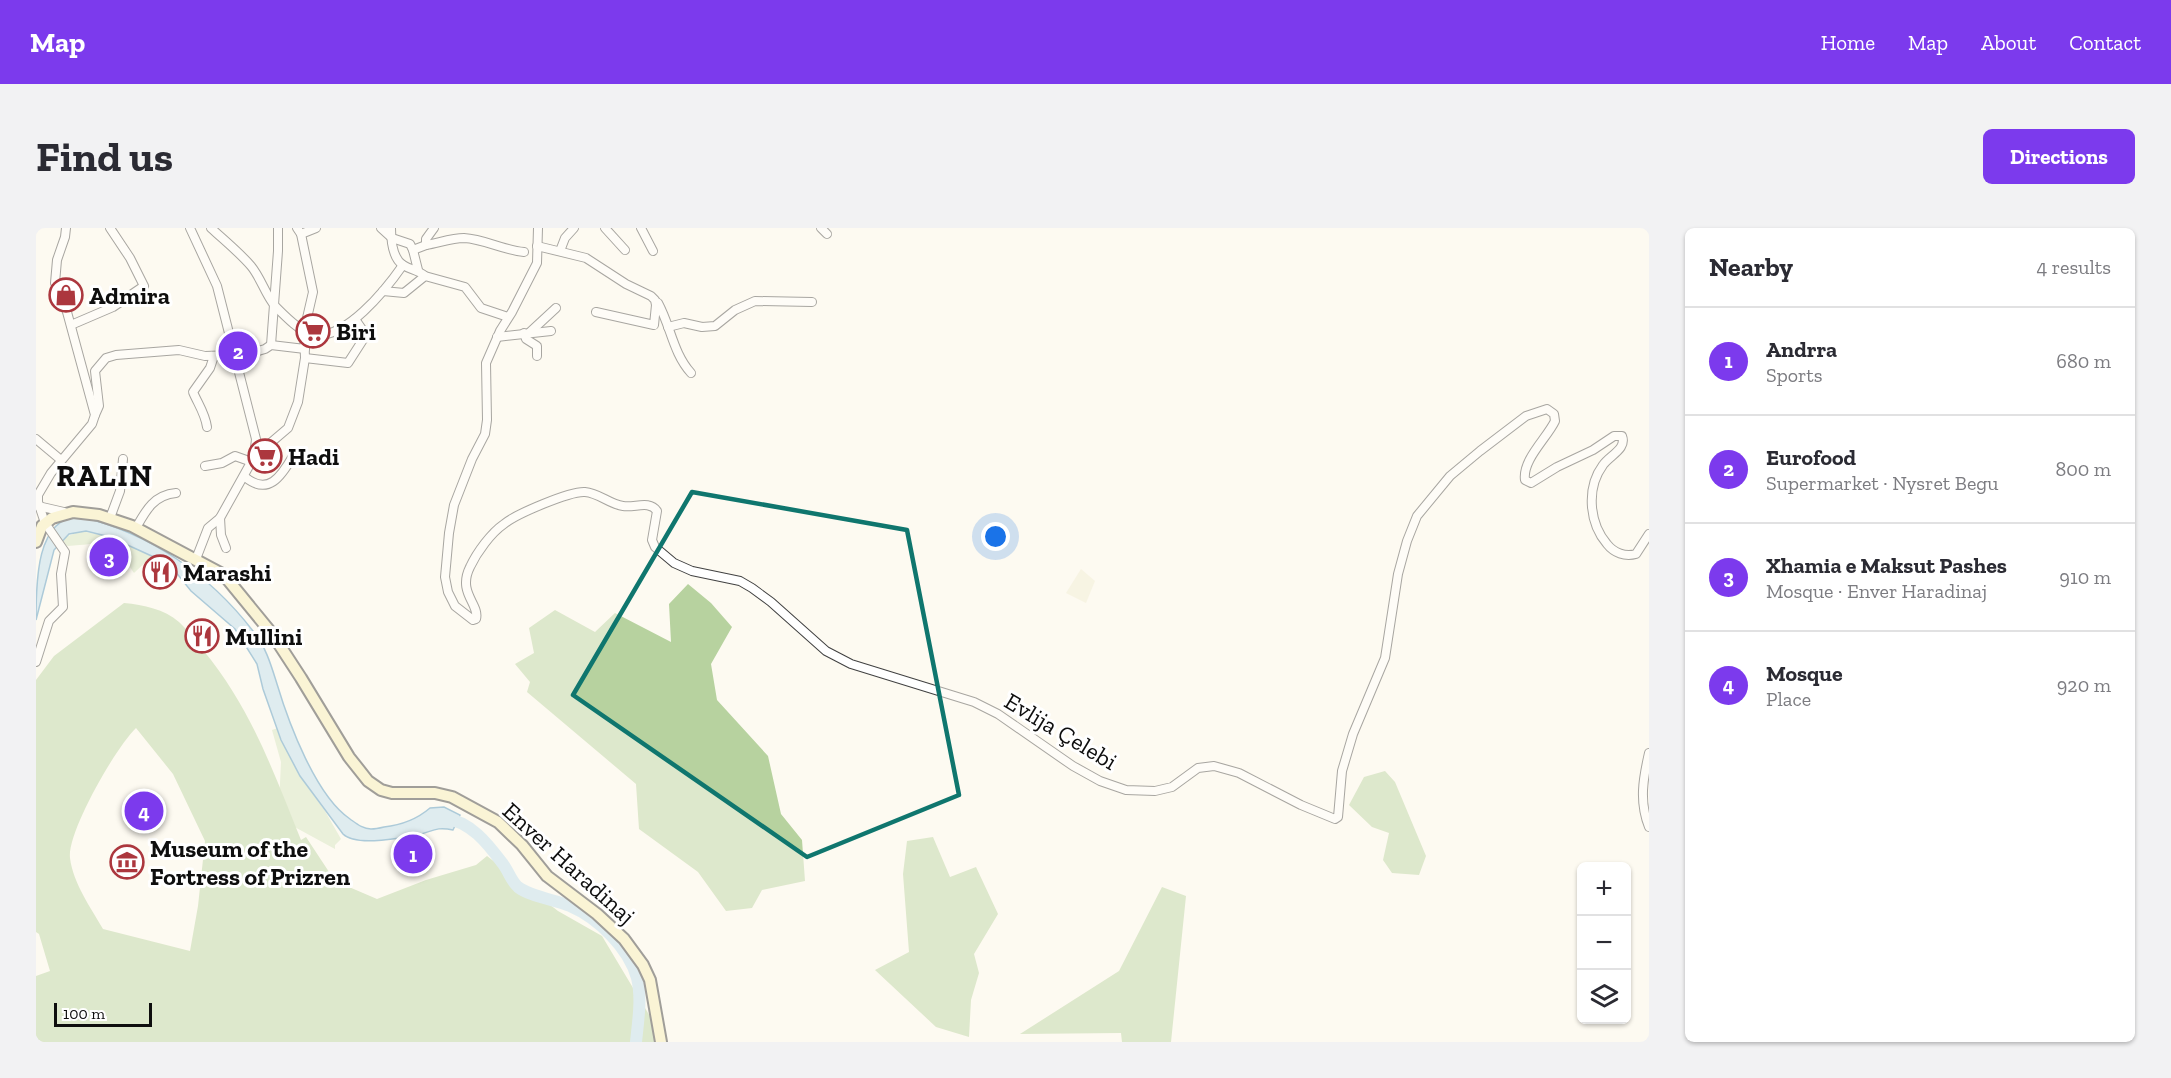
<!DOCTYPE html>
<meta charset="utf-8">
<style>
:root{--surface:#fff;--page:#f2f2f3;--text:#2b2b33;--muted:#7c7c81;--line:#e1e1e2;--accent:#7c3aed}
body{margin:0;font-family:"Zilla Slab",serif;background:var(--page);color:var(--text)}
.controls{position:absolute;right:18px;bottom:18px;display:grid;overflow:hidden;border-radius:9px;box-shadow:0 2px 4px #0004}
.controls button{width:54px;height:54px;display:grid;place-items:center;padding:0;border:0;border-bottom:2px solid var(--line);background:var(--surface);color:var(--text);font:30px sans-serif}
.scale{position:absolute;left:18px;bottom:15px;width:98px;box-sizing:border-box;padding-left:6px;border:3px solid #0e0e0e;border-top:0;font-size:16px;line-height:21px;white-space:nowrap;color:#0e0e0e;-webkit-text-stroke:4px #fff;paint-order:stroke}
.you{position:absolute;left:960px;top:309px;width:21px;height:21px;margin:-15px;border:4px solid #fff;border-radius:50%;background:#1a73e8;box-shadow:0 0 0 9px #1a73e833}
.badge{display:grid;place-items:center;width:39px;height:39px;border-radius:50%;background:var(--accent);color:#fff;font-size:20px;font-weight:700}
.pin{position:absolute;translate:-50% -50%;border:3px solid #fff;box-shadow:0 2px 6px #0006}
.list{margin:0;padding:0;list-style:none}
h2{display:flex;justify-content:space-between;align-items:center;height:78px;margin:0;padding:0 24px;font-size:26px}
h2 small{font-size:20px;font-weight:400;color:var(--muted)}
.list li{display:grid;grid-template-columns:39px 1fr auto;gap:18px;align-items:center;box-sizing:border-box;height:108px;padding:0 24px;border-top:2px solid var(--line)}
.list b{display:block;font-size:22px;white-space:nowrap}
.list p{margin:0;font-size:20px;white-space:nowrap;color:var(--muted)}
.list em{font-size:20px;font-style:normal;color:var(--muted)}
.icon{flex:none;width:33px;height:33px;fill:none;stroke:currentColor;stroke-width:2;stroke-linecap:round;stroke-linejoin:round}
.map{position:relative;flex:none;width:1613px;height:814px;overflow:hidden;border-radius:9px}
header{display:flex;align-items:center;gap:36px;box-sizing:border-box;height:84px;padding:0 30px;background:var(--accent);color:#fff}
header strong{font-size:28px}
nav{display:flex;gap:33px;margin-inline-start:auto;font-size:21px}
.intro{display:flex;align-items:center;justify-content:space-between;box-sizing:border-box;height:144px;padding:0 36px}
h1{margin:0;font-size:42px}
.button{padding:15px 27px;border-radius:9px;background:var(--accent);color:#fff;font-size:21px;font-weight:700}
main{display:flex;gap:36px;padding:0 36px}
aside{flex:1;background:var(--surface);border-radius:9px;box-shadow:0 2px 4px #0004}
.map>svg:first-child{display:block}
</style>
<header>
<strong>Map</strong>
<nav><a>Home</a><a>Map</a><a>About</a><a>Contact</a></nav>
</header>
<div class="intro"><h1>Find us</h1><a class="button">Directions</a></div>
<main>
<div class="map">
<svg width="1613" height="814" viewBox="0 0 1613 814">
<rect width="100%" height="100%" fill="#fdfaf1"/>
<polygon fill="#f0edd3" points="1045,341 1059,353 1050,375 1030,365"/>
<g fill="#d2e4be">
<path d="M45 303 74 309 116 328 98 345C72 305 74 316 32 318L28 316 27 310Z"/>
<polygon points="242,500 264,548 289,583 305,611 299,617 299,621 255,597 243,577 245,534 236,502"/>
</g>
<g fill="#b7d29f" fill-rule="evenodd">
<polygon points="652,356 675,375 696,399 675,436 681,472 732,528 745,586 766,612 769,653 726,662 716,680 690,683 662,644 603,601 600,556 491,464 494,454 479,436 498,425 493,400 519,382 559,404 579,385 635,414 633,376"/>
<path d="M88 375C108 377 128 381 143 394 152 402 159 413 167 422 215 480 237 543 265 612L270 609 299 653 341 671 390 652 440 637 451 628 522 683 566 708 618 795 620 814H0V748L14 743 3 706 0 704V452L18 428ZM100 500 137 546 169 613 162 678 154 723 67 701C55 680 37 655 34 630 31 604 80 519 100 500Z"/>
<polygon points="1349,543 1359,554 1390,628 1383,647 1356,645 1347,632 1353,605 1336,599 1313,577 1328,549"/>
<polygon points="897,609 914,649 940,639 962,686 938,726 943,745 935,772 933,809 900,799 839,742 873,724 867,646 871,613"/>
<polygon points="1126,659 1150,668 1135,814 1086,814 1085,805 984,806 1083,743"/>
</g>
<path fill="#bbdcee" stroke="#4b91bc" stroke-width="1.5" d="M45 289C114 305 174 347 217 403 230 419 235 437 241 456 253 496 280 568 314 591 321 596 327 601 335 601 339 601 344 600 348 599 366 597 380 592 394 580L408 579 424 587 417 602C399 598 396 604 381 607 363 610 320 619 307 606L264 548 245 512 227 461 221 436 199 401 155 363 139 343 120 330 74 309 50 303 33 306 18 322 0 392C0 355 0 287 45 289Z"/>
<g fill="none" stroke-linecap="round" stroke-linejoin="round">
<path stroke="#bbdcee" stroke-width="12" d="M407 590C435 593 452 616 467 636 473 644 475 653 482 659 493 668 519 672 534 678 562 690 593 720 601 750 606 770 602 794 600 814"/>
<defs>
<g id="minor">
<polyline points="154,0 181,58 220,211 218,229"/>
<path d="M175 0C188 12 204 25 215 38 225 50 229 66 239 78 248 87 263 103 275 106 308 115 351 60 367 37"/>
<polyline points="345,0 356,10 374,16 377,22 382,42"/>
<path d="M355 0C355 12 356 30 367 37 375 42 382 42 389 48"/>
<path d="M502 0 501 35 476 84 464 103 450 135 451 192 449 206 436 231 418 277 413 305 409 349 412 364 419 378 437 392 440 391C444 376 421 365 434 339 441 324 455 305 468 296 480 286 534 263 549 264 563 265 573 276 587 278 599 280 613 272 621 283L616 312 619 319 638 335 656 343 704 353 716 360 735 374 790 423 815 436 938 474 962 486 1037 538 1064 553 1090 562 1119 563 1136 559 1162 540 1178 538 1203 545 1265 577 1299 591 1302 589 1306 543 1317 506 1349 430 1362 346 1371 313 1381 288 1414 248 1444 223 1490 188 1511 181 1518 186 1519 193C1511 210 1486 232 1489 252L1495 255 1521 239 1557 222 1578 208H1586C1591 221 1574 227 1567 237 1550 260 1553 295 1571 316 1578 325 1589 329 1600 326L1613 306"/>
<polyline points="569,0 589,22"/>
<polyline points="605,0 617,23"/>
<polyline points="785,0 791,6"/>
<polyline points="265,6 280,0"/>
<path d="M390 17C402 15 416 10 428 10 448 11 467 22 488 24"/>
<polyline points="501,18 550,30 590,56 615,68 619,72 620,77 618,97 560,84"/>
<polyline points="377,22 390,17 390,11 398,0"/>
<polyline points="524,23 529,10 538,0"/>
<polyline points="347,63 368,65 389,48 429,59 445,80 472,89"/>
<path d="M622 75C635 99 637 125 655 145"/>
<polyline points="35,97 77,79 108,58 94,30 74,0"/>
<polyline points="632,99 648,95 666,99 679,98 699,82 719,73 776,74"/>
<polyline points="488,105 490,111 501,118 501,128"/>
<polyline points="493,105 520,80"/>
<polyline points="461,109 515,103"/>
<polyline points="235,117 242,23 242,0"/>
<polyline points="198,130 229,121 235,117 269,121"/>
<polyline points="269,130 312,135 330,107 319,91"/>
<polyline points="59,187 63,178 59,143 70,130 80,127 143,122 169,128 197,127"/>
<path d="M171 199C169 185 162 176 157 164L174 140 177 131 175 128"/>
<polyline points="0,211 25,232"/>
<polyline points="169,238 186,235 199,228 216,234"/>
<path d="M209 249C232 268 245 249 257 228"/>
<polyline points="2,278 28,284"/>
<polyline points="74,290 84,263 87,231"/>
<polyline points="184,290 185,307 190,320"/>
<path d="M100 300C110 282 118 267 140 265"/>
<polyline points="160,331 172,300 184,290 218,229 252,200 262,174 269,130 268,103 277,64 265,6 261,0"/>
<polyline points="0,434 13,393 27,379 25,346 29,324 9,295 2,274 2,267 15,245 56,196 59,187 31,84 19,55 21,32 29,9 30,0"/>
<path d="M1613 525C1607 551 1603 574 1613 599"/>
</g>
<polyline id="secondary" points="0,314 6,298 16,290 37,284 63,287 96,298 188,347 237,407 265,450 313,529 332,553 345,562 356,565 399,565 416,569 462,594 486,617 511,648 561,686 588,711 607,737 614,752 625,814"/>
</defs>
<use href="#minor" stroke="#414141" stroke-width="10"/>
<use href="#secondary" stroke="#303030" stroke-width="14"/>
<use href="#minor" stroke="#fff" stroke-width="8"/>
<use href="#secondary" stroke="#f5edb4" stroke-width="10"/>
</g>
<path d="M0 0H1613V814H0ZM656 264 871 302 923 567 771 629 537 467Z" fill="#fdfaf1" fill-opacity=".55" fill-rule="evenodd"/>
<path fill="none" stroke="#0f766e" stroke-width="4.5" stroke-linejoin="round" d="M656 264 871 302 923 567 771 629 537 467Z"/>
<defs>
<symbol id="shop-ring" viewBox="-11 -11 22 22"><circle r="9.5" fill="#fff" stroke="#ac373e" stroke-width="1.5"/><path d="M-5-2.5h2.3a2.7 3.5 0 0 1 5.4 0H5L5.5 6h-11ZM-1.5-2.5h3a1.5 2.3 0 0 0-3 0Z" fill="#ac373e"/></symbol>
<symbol id="supermarket-ring" viewBox="-11 -11 22 22"><circle r="9.5" fill="#fff" stroke="#ac373e" stroke-width="1.5"/><path d="M-6-5.5h2.5l.6 2H6L4.5 2H-2.5L-4.4-4H-6ZM-1.5 3.2a1.3 1.3 0 1 0 .1 0ZM3 3.2a1.3 1.3 0 1 0 .1 0Z" fill="#ac373e"/></symbol>
<symbol id="restaurant-ring" viewBox="-11 -11 22 22"><circle r="9.5" fill="#fff" stroke="#ac373e" stroke-width="1.5"/><path d="M-5-6h1v4h1v-4h1v4h1v-4h1v5L-1.5 .5V6h-2V.5L-5-1ZM5-6V6H3V1.5H1.5Q1.5-4 5-6Z" fill="#ac373e"/></symbol>
<symbol id="museum-ring" viewBox="-11 -11 22 22"><circle r="9.5" fill="#fff" stroke="#ac373e" stroke-width="1.5"/><path d="M0-6L6-3V-2H-6V-3ZM-5-1h2V3h-2ZM-1-1h2V3h-2ZM3-1h2V3H3ZM-6 4H6V6H-6Z" fill="#ac373e"/></symbol>
</defs>
<g fill-rule="evenodd">
<use href="#shop-ring" x="11" y="48" width="38" height="38"/>
<use href="#supermarket-ring" x="258" y="84" width="38" height="38"/>
<use href="#supermarket-ring" x="210" y="209" width="38" height="38"/>
<use href="#restaurant-ring" x="105" y="325" width="38" height="38"/>
<use href="#restaurant-ring" x="147" y="389" width="38" height="38"/>
<use href="#museum-ring" x="72" y="615" width="38" height="38"/>
</g>
<g text-anchor="middle" dominant-baseline="central" stroke-width="6" stroke-linejoin="round" paint-order="stroke">
<g font-size="24" font-weight="bold" fill="#0e0e0e" stroke="#fff" text-anchor="start">
<text x="53" y="67">Admira</text>
<text x="300" y="103">Biri</text>
<text x="252" y="228">Hadi</text>
<text x="147" y="344">Marashi</text>
<text x="189" y="408">Mullini</text>
<text x="114" y="620">Museum of the<tspan x="114" dy="28">Fortress of Prizren</tspan></text>
</g>
<g font-size="24" fill="#0e0e0e" stroke="#fff">
<text transform="translate(1025 503) rotate(31)">Evlija Çelebi</text>
<text transform="translate(533 635) rotate(42)">Enver Haradinaj</text>
</g>
<g font-size="30" font-weight="bold" letter-spacing="1.5" fill="#0e0e0e" stroke="#fff">
<text x="69" y="248">RALIN</text>
</g>
</g>
</svg>
<div class="controls">
<button>+</button>
<button>−</button>
<button><svg class="icon" aria-label="layers" viewBox="0 0 24 24"><path d="M12 4l9 5-9 5-9-5zM3 14l9 5 9-5"/></svg></button>
</div>
<div class="scale">100 m</div>
<div class="you"></div>
<div class="pin badge" style="left:377px;top:626px">1</div>
<div class="pin badge" style="left:202px;top:123px">2</div>
<div class="pin badge" style="left:73px;top:329px">3</div>
<div class="pin badge" style="left:108px;top:583px">4</div>
</div>
<aside>
<h2>Nearby<small>4 results</small></h2>
<ul class="list">
<li><span class="badge">1</span><div><b>Andrra</b><p>Sports</p></div><em>680 m</em></li>
<li><span class="badge">2</span><div><b>Eurofood</b><p>Supermarket · Nysret Begu</p></div><em>800 m</em></li>
<li><span class="badge">3</span><div><b>Xhamia e Maksut Pashes</b><p>Mosque · Enver Haradinaj</p></div><em>910 m</em></li>
<li><span class="badge">4</span><div><b>Mosque</b><p>Place</p></div><em>920 m</em></li>
</ul>
</aside>
</main>
